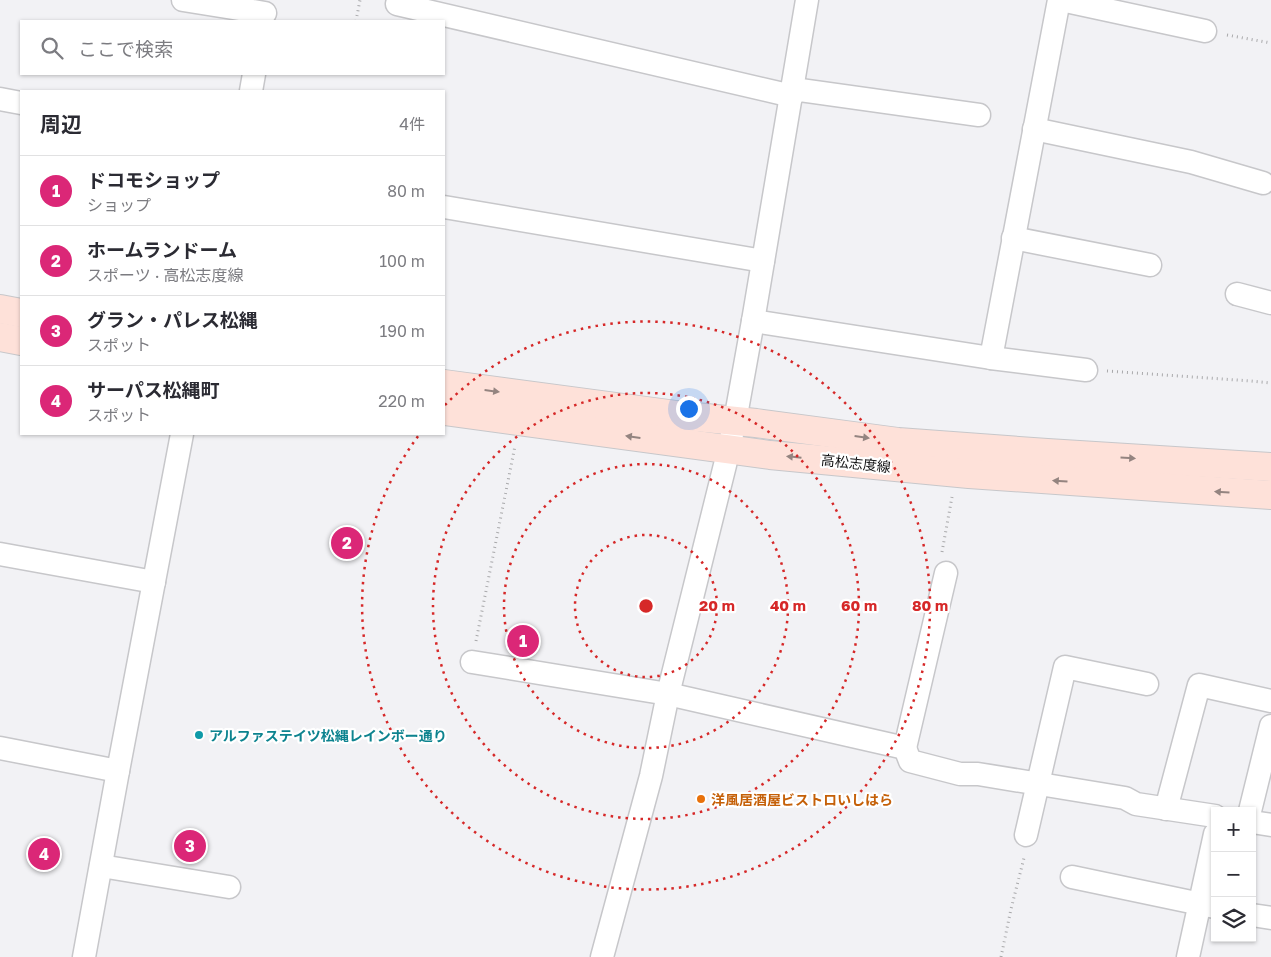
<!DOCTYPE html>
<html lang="ja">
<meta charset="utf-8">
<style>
:root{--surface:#fff;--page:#f2f2f3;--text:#2b2b33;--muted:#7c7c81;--line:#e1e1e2;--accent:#db2777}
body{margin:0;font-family:"Golos Text","Noto Sans JP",sans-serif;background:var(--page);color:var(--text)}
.controls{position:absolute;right:15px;bottom:15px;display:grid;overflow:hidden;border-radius:0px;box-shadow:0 1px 4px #0004}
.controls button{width:45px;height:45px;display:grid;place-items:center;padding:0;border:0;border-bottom:1px solid var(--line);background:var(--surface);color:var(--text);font:25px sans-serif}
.you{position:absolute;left:688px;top:408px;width:18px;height:18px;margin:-12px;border:4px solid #fff;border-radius:50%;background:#1a73e8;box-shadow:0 0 0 8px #1a73e833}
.badge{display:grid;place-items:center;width:32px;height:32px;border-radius:50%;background:var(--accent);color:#fff;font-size:16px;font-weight:700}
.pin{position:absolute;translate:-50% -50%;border:2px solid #fff;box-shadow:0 1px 5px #0006}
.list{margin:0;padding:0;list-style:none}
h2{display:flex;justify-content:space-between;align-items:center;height:65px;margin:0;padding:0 20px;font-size:21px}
h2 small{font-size:16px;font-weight:400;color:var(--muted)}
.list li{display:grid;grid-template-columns:32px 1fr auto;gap:15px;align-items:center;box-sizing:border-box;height:70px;padding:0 20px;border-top:1px solid var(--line)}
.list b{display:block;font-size:19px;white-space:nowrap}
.list p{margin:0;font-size:16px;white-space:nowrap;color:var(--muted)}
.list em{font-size:16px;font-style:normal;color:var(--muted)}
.icon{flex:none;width:28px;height:28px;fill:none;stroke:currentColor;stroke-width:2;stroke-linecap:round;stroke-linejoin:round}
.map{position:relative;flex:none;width:1271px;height:957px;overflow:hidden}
.search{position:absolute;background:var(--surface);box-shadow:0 1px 4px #0004;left:20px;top:20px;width:425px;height:55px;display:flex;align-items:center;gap:12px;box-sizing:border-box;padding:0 18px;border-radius:0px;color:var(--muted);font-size:19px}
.panel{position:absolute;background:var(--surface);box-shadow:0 1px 4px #0004;left:20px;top:90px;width:425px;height:345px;border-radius:0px}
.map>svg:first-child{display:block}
</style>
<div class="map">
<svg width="1271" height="957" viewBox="0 0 1271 957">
<rect width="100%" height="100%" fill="#f2f2f5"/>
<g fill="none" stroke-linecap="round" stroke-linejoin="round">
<defs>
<g id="street">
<polyline points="183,0 265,13"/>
<polyline points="1061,0 1205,31"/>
<polyline points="397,4 792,96"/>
<polyline points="793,89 979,115"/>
<polyline points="251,91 254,74"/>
<polyline points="0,99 21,103"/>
<polyline points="1034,129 1191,162 1263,183"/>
<polyline points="444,207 763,261"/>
<polyline points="1013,238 1150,265"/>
<polyline points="1237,294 1271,303"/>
<polyline points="753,321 991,358 1086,370"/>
<polyline points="991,358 1059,0"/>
<polyline points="0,554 154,582"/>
<polyline points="472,662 668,694 905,748 946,573"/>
<polyline points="0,748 118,771"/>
<polyline points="905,748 910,761 960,774 978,774 1125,798 1136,804 1215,816"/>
<polyline points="1166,809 1199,685 1271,701"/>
<polyline points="1250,811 1271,726"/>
<polyline points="1252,822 1271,825"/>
<polyline points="1026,835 1065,667 1147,684"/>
<polyline points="101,866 229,887"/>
<polyline points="1072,877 1215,907"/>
<polyline points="1252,915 1271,918"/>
<polyline points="84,957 118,771 182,434"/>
<polyline points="602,957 651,776 668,694 725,465 735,421 753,321 807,0"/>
<polyline points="1188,957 1215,834"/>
</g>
<g id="secondary">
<polyline points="0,309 21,313"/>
<polyline points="0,337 21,341"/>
<polyline points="444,384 676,415 756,423 898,442 1047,453 1271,467"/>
<polyline points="444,411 770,455 969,474 1271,495"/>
</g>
</defs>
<use href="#street" stroke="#c7c7ca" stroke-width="25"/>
<use href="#secondary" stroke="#c7c7ca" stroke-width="30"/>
<g stroke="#a9a9ab" stroke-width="3" stroke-dasharray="1 4" stroke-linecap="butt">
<polyline points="356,21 360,0"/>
<polyline points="1227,35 1271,43"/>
<polyline points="1107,371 1251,381 1271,383"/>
<polyline points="942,552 952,497"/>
<polyline points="476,641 515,446"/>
<polyline points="1001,957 1011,909 1024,858"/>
</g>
<use href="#street" stroke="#fff" stroke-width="22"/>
<use href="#secondary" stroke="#fee1d9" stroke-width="28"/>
</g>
<defs><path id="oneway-solid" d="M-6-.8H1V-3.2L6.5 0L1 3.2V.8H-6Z" transform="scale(1.25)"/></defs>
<g fill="#948480">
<use href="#oneway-solid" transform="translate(492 391) rotate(7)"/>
<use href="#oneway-solid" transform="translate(633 437) rotate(-172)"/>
<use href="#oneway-solid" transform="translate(862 437) rotate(8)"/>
<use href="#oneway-solid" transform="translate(794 457) rotate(-174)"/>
<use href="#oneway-solid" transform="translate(1128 458) rotate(3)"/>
<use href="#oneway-solid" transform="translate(1060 481) rotate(-176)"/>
<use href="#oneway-solid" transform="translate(1222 492) rotate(-176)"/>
</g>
<g fill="none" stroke="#d62828" stroke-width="2.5" stroke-dasharray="2.5 5">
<circle cx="646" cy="606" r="71"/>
<circle cx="646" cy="606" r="142"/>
<circle cx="646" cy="606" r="213"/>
<path d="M445 405A284 284 0 1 1 419 435"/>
</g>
<circle fill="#0f9aa8" stroke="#fff" stroke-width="2" cx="199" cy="735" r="5"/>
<circle fill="#e8710a" stroke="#fff" stroke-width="2" cx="701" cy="799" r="5"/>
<g text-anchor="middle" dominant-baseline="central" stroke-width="4.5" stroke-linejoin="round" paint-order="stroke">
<g font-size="14" fill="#121213" stroke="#fff">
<text transform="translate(856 463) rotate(6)">高松志度線</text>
</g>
<g font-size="14" font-weight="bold" fill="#0d838f" stroke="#fff" text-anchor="start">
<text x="209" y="735">アルファステイツ松縄レインボー通り</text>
</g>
<g font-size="14" font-weight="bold" fill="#c56008" stroke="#fff" text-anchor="start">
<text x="711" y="799">洋風居酒屋ビストロいしはら</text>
</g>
</g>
<circle cx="646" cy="606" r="8" fill="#d62828" stroke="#fff" stroke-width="2.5"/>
<g font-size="15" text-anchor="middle" font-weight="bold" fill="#d62828" stroke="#fff" stroke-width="4.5" stroke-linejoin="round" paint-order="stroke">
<text x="717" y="611">20 m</text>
<text x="788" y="611">40 m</text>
<text x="859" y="611">60 m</text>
<text x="930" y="611">80 m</text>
</g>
</svg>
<div class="controls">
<button>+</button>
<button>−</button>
<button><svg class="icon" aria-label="layers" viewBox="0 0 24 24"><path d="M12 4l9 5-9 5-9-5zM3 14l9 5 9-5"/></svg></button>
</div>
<div class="you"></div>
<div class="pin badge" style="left:523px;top:641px">1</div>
<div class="pin badge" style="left:347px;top:543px">2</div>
<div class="pin badge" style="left:190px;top:846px">3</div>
<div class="pin badge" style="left:44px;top:854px">4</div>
<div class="search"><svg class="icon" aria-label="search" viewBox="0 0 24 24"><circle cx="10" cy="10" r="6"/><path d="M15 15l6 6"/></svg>ここで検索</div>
<section class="panel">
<h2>周辺<small>4件</small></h2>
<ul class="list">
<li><span class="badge">1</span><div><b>ドコモショップ</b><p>ショップ</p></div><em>80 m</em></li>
<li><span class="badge">2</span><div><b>ホームランドーム</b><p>スポーツ · 高松志度線</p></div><em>100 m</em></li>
<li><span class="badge">3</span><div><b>グラン・パレス松縄</b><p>スポット</p></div><em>190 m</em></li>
<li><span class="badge">4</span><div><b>サーパス松縄町</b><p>スポット</p></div><em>220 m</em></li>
</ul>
</section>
</div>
